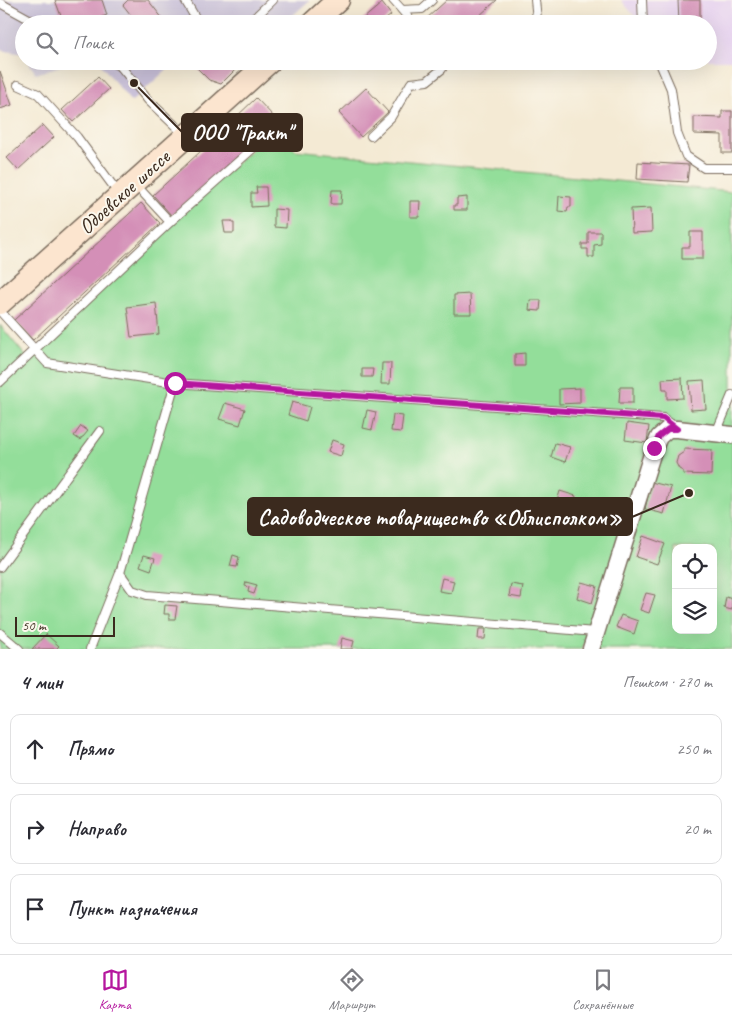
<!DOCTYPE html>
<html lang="ru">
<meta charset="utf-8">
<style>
:root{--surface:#fff;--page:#f7f7f7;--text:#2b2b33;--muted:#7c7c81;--line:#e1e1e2;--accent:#b5179e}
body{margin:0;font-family:Caveat,sans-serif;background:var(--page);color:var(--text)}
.controls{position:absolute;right:15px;bottom:15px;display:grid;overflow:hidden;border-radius:10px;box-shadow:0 5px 20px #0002}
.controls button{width:45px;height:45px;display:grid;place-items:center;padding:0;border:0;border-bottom:1px solid var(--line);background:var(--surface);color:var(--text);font:25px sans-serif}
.scale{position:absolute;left:15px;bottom:12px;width:100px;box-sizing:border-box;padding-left:5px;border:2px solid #3b2a1e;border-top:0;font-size:14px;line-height:18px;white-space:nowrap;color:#3b2a1e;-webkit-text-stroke:4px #fbf7ec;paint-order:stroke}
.stop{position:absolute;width:15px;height:15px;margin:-11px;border:4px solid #b5179e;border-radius:50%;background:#fff}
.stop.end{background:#b5179e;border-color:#fff;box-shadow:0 1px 5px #0008}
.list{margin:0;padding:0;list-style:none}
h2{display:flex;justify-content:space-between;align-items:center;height:65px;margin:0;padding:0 20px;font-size:21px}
h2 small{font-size:16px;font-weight:400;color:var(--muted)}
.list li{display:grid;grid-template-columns:32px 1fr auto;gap:15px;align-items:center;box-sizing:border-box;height:70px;margin:0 10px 10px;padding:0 10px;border:1px solid var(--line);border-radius:10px}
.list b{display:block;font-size:19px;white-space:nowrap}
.list em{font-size:16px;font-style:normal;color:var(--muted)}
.icon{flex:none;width:28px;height:28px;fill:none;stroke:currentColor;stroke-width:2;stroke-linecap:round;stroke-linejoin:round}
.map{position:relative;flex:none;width:732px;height:649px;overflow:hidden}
.search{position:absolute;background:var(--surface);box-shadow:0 5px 20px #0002;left:15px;right:15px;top:15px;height:55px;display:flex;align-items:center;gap:12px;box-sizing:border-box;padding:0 18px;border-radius:28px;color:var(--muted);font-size:19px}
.sheet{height:305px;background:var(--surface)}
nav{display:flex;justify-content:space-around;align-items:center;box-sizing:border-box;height:70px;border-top:1px solid var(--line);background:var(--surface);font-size:14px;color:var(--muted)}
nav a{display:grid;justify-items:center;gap:2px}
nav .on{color:var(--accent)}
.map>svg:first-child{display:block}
</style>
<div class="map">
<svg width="732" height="649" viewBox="0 0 732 649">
<rect width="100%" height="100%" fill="#fbf7ec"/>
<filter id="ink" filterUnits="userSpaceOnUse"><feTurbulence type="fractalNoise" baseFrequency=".02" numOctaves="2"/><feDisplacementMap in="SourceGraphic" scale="10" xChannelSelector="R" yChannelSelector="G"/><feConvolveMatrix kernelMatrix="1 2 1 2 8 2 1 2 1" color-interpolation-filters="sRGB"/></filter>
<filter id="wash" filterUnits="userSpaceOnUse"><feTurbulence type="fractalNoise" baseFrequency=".0096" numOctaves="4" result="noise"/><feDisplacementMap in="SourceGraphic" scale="20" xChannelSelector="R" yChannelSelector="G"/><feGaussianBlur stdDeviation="1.12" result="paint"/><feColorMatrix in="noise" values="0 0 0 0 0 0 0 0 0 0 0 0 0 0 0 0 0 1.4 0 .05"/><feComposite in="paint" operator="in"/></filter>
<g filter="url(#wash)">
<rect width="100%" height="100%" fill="#f4ead4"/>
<polygon fill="#e6d2f0" points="621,0 732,0 732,60 708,60 708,24 641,24"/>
<g fill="#c8bfd8">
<polygon points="0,0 310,0 283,24 24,24 24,54 0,50"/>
<polygon points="28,61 75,61 36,74"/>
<polygon points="98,61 176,61 131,102"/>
</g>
<g fill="#93de9a" stroke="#67845c" fill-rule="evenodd">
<polygon points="270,127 295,150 732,192 732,431 661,422 648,447 594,618 582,649 0,649 0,325 28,359 252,149"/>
<path d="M669 435 732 439V649H595L664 439ZM676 548H713V630H676Z"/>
</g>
<g id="blocks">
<g fill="#d48fb7">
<polygon points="55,0 102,0 107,15 84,24 64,24"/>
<polygon points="128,0 148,0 167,24 138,24 123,5"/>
<polygon points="447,0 497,0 470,24 430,24 426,19"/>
<polygon points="678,0 700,0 700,24 679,24"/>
<polygon points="382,3 391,15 380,24 357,24"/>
<polygon points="202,61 230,61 237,68 221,84 209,80 196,67"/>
<polygon points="0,71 12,105 0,109"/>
<polygon points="98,77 109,89 73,122 62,110"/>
<polygon points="366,88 388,112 361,137 339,113"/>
<polygon points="256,98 275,118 250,141 232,121"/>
<polygon points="722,111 732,111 732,153 722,153 722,135 694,134 694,117 722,118"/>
<polygon points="43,125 54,137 18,170 7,158"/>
<polygon points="225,129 244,150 172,216 153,195"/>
<polygon points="638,162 689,165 687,182 637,179"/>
<polygon points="256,187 266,187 267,206 251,207 251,193 257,193"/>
<polygon points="332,190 342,190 341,204 331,204"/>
<polygon points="559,196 571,197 571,207 568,207 567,212 558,211"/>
<polygon points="467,197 467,210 454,210 454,205 457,205 457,198"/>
<polygon points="410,201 420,201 419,217 410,217"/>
<polygon points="141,203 160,223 33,340 14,320"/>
<polygon points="651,208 652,232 632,233 631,209"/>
<polygon points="274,209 287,210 286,228 274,227"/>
<polygon points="223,221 232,221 232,223 234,223 234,233 225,233"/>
<polygon points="588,232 601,232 601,244 594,245 594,257 588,257 588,249 582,249 582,244 588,244"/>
<polygon points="690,232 703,232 703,259 682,259 682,247 690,247"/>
<polygon points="470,294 471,314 454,314 454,295"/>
<polygon points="530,300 541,300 540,311 529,310"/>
<polygon points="156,303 159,334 131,337 127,307"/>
<polygon points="525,353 525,366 515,366 515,354"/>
<polygon points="382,363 391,363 390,384 381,384"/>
<polygon points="362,369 373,369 372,377 362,377"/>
<polygon points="682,378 683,398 667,399 667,390 663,390 662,379"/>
<polygon points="704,380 706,409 691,410 689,381"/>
<polygon points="620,387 633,387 633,403 619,403"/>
<polygon points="580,388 580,403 559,404 559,389"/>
<polygon points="292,402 310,407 306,421 288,415"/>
<polygon points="225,403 245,409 240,425 219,419"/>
<polygon points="367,410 376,412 372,430 363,428"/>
<polygon points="393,415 403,416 401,432 391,431"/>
<polygon points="627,423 649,426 647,443 625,440"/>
<polygon points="81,426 88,431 83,437 82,437 80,440 74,436"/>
<polygon points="332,440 344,444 341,456 328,452"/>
<polygon points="555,443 570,447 565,462 551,457"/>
<polygon points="684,449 712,450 711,475 683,474 683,471 679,469 676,463 678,456 684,452"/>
<polygon points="651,482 671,487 664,514 645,509"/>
<polygon points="560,491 576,496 569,522 552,518"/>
<polygon points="643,536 665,544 657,564 636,557"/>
<polygon points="144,555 155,558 151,570 140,566"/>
<polygon points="233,555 239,557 237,567 230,566"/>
<polygon points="442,578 454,581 451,593 439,591"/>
<polygon points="246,582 257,585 254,594 248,592 249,587 245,586"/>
<polygon points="581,582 597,586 592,603 577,598"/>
<polygon points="511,584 523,586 521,598 509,596"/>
<polygon points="646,593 655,595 649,613 640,610"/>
<polygon points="726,597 732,599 732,610 724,608"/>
<polygon points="165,605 177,606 175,619 169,619 169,614 164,614"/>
<polygon points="621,615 638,621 634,634 616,627"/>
<polygon points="479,629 486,629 485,639 478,639"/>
<polygon points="46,634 59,646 56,649 32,649"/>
<polygon points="342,638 354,641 352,649 340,649"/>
</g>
</g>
</g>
<g filter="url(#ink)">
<use href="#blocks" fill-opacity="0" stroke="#7c6d5e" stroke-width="1"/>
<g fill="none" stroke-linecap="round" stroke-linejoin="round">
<defs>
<g id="service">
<polyline points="185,0 199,24"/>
<polyline points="393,0 402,10 422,9 432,0"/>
<polyline points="642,0 643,24"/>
<polyline points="0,3 38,24"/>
<polyline points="402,10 413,24"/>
<polyline points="248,24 273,0"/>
<polyline points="531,24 537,19 535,0"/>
<polyline points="110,61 121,67 148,100 185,135"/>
<polyline points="243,61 255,72"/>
<polyline points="659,61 671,89 677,133 686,156 704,168 732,168"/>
<polyline points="18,85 38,94 77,137 119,194"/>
<polyline points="216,112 252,149"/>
<polyline points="371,136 391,117 411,83 427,81 442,69 442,61"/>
<polyline points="170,222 276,128"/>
<polyline points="0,311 47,363 175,383 663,418 674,426"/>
<polyline points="0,382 170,222 135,184"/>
<polyline points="175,383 120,573 132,590 147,595 595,632"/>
<polyline points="716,433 732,395"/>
<polyline points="0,567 100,431"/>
<polyline points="0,633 19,649"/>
<polyline points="90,649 120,573"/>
</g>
<polyline id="minor" points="591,649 654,448 659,437 668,429 677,429 732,435"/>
<g id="secondary">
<polyline points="312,24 338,0"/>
<polyline points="0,303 270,61"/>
</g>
</defs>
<use href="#service" stroke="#7c6d5e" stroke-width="10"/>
<use href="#minor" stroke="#7c6d5e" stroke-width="19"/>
<use href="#secondary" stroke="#7c6d5e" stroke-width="25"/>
<use href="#service" stroke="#fff" stroke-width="8"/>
<use href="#minor" stroke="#fff" stroke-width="16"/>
<use href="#secondary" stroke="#fce5cf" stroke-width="22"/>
</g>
</g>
<g fill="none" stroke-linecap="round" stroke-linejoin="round" filter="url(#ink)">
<polyline stroke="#b5179e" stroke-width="6" points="175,383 663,418 677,429 668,429 659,436 654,448"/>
</g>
<g text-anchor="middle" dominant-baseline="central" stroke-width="4" stroke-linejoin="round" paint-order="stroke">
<g font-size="21" fill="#3b2a1e" stroke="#fbf7ec">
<text transform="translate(124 192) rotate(-42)">Одоевское шоссе</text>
</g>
</g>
<path fill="none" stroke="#3b2a1e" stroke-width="2" d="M134 83L182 132M689 493L632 517"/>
<g fill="#3b2a1e" stroke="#fbf7ec" stroke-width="2">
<circle cx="134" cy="83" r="5"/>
<circle cx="689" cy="493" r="5"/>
</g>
<g fill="#3b2a1e" stroke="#3b2a1e" stroke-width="2">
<rect x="182" y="114" width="120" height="37" rx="5"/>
<rect x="248" y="498" width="384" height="37" rx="5"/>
</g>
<g font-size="22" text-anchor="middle" font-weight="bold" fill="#fff">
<text x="242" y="140">ООО "Тракт"</text>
<text x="440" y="525">Садоводческое товарищество «Облисполком»</text>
</g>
</svg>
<div class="controls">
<button><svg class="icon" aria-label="locate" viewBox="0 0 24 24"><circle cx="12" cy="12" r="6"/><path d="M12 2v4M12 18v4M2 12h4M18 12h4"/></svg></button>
<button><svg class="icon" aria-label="layers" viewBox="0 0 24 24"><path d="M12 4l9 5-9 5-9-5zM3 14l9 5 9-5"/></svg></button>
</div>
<div class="scale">50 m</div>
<div class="stop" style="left:175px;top:383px"></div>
<div class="stop end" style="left:654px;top:448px"></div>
<div class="search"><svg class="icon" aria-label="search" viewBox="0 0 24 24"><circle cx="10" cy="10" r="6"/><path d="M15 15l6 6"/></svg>Поиск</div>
</div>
<section class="sheet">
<h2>4 мин<small>Пешком · 270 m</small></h2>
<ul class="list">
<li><svg class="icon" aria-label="ahead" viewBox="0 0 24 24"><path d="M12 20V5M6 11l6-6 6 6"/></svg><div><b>Прямо</b></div><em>250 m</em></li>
<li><svg class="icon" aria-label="right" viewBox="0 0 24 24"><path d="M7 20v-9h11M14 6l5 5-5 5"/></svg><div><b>Направо</b></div><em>20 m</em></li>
<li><svg class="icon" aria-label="arrive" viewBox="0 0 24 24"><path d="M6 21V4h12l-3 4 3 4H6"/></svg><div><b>Пункт назначения</b></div></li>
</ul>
</section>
<nav>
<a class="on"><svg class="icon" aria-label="map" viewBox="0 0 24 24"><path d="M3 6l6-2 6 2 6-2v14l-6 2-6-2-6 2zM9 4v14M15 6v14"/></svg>Карта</a>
<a><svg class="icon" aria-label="directions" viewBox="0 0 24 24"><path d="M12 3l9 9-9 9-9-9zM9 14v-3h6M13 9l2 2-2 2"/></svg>Маршрут</a>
<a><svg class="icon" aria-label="saved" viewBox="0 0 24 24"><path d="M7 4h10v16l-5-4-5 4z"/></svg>Сохранённые</a>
</nav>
